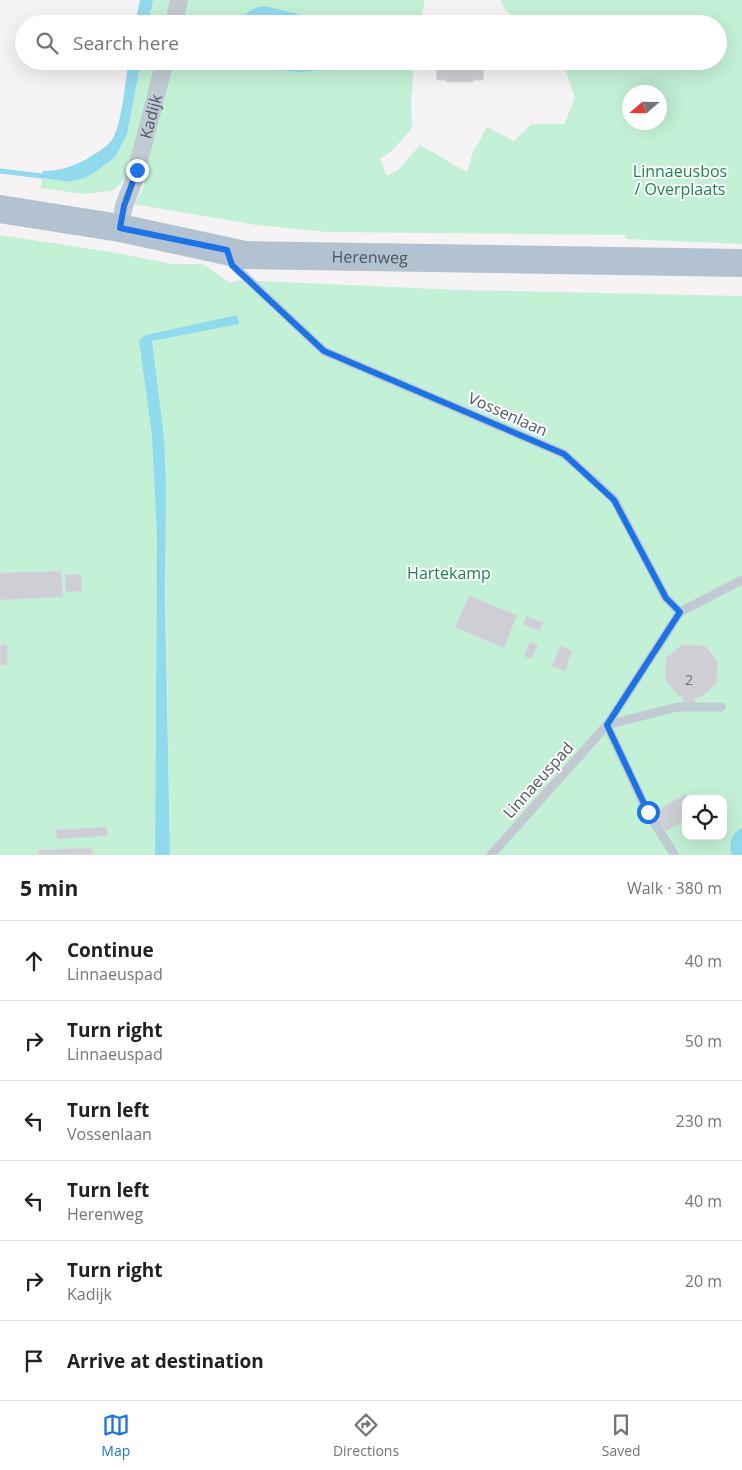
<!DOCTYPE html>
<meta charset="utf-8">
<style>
:root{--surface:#fff;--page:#f6f6f6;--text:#202124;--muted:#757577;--line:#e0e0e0;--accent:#1a73e8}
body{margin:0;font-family:"Open Sans",sans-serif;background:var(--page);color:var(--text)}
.controls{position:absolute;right:15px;bottom:15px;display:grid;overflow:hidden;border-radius:10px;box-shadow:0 5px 20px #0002}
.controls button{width:45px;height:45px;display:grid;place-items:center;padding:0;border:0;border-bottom:1px solid var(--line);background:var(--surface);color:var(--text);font:25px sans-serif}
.compass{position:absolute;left:622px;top:85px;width:45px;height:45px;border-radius:50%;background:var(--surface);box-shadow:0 5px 20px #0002;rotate:250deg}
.stop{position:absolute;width:15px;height:15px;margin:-11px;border:4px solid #1a73e8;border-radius:50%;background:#fff}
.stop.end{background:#1a73e8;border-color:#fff;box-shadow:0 1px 5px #0008}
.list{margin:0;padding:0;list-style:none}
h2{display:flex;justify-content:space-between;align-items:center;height:65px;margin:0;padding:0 20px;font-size:21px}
h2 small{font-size:16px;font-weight:400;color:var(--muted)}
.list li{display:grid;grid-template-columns:32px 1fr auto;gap:15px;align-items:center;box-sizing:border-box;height:80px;padding:0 20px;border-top:1px solid var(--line)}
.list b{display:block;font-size:19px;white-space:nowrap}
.list p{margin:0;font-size:16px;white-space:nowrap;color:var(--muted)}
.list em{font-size:16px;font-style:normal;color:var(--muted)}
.icon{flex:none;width:28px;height:28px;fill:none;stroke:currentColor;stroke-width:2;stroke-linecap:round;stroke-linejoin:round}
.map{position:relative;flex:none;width:742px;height:855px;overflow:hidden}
.search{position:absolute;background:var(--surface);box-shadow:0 5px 20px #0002;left:15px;right:15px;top:15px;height:55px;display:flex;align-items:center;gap:12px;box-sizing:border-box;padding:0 18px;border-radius:28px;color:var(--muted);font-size:19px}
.sheet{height:545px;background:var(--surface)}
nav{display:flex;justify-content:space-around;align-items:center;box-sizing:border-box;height:70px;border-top:1px solid var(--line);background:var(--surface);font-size:14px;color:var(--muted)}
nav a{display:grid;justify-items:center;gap:2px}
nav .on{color:var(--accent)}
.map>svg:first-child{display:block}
</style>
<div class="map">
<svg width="742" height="855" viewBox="0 0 742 855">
<rect width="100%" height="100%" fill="#f5f3f3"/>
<g fill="#c3f1d5" fill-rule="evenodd">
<polygon points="153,0 172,0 166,24 148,24"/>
<polygon points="186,0 425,0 419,24 181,24"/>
<path d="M501 0H742V244L626 239 625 235 327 232 256 225 134 204 143 189 152 141 172 61H414L411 102 412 128 392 151 380 159 387 176 398 170 420 145 467 172 473 152 487 127 514 141 532 124H564L575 98 562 61H718V24H537C520 19 507 19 501 0ZM630 92H660V122H630Z"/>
<polygon points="141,61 158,61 132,172 112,191 83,194 41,188 42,178 70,182 85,178 98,170 127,135"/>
<path d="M0 235 111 252 173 264H203L230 283 238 280 459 290 742 296V855H170L165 551 153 444 157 535 155 855H0ZM686 799H723V836H686Z"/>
</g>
<g fill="#90daee">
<polygon points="140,0 153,0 148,24 135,24"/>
<path d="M264 6 298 14 318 24H238C245 12 251 9 264 6Z"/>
<path d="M129 61H141L127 135 115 157 98 170 85 178 70 182 42 178 43 171C59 171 72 167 87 159 94 154 106 148 112 140 122 125 125 81 129 61Z"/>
<polygon points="259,61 329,61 320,70 300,72 278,70"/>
<polygon points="237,315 239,324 152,341 164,438 166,485 165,591 170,855 155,855 157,535 152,435 139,340 146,335"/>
<path d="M742 828V855H731C730 843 730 834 742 828Z"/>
</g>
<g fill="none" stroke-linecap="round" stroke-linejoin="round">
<polyline stroke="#90daee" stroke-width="5" points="0,171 42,176"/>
</g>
<g fill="#cdcfd5" stroke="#d7d9de">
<polygon points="436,61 484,61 483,80 473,80 473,82 446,82 446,80 437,80"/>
<polygon points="61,571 63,597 0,600 0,573"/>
<polygon points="81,574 82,591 66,592 65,575"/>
<polygon points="469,596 517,615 504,648 455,627"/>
<polygon points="527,616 543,623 539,631 523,624"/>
<polygon points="530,642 538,645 531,659 524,656"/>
<polygon points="683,644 705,646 718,662 716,684 700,698 695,697 694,703 683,702 683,696 678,696 665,679 666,658"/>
<rect x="0" y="645" width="7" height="20"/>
<polygon points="561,646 572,651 565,671 552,666"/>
<polygon points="686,794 688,799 686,799 686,820 665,831 654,813"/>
<polygon points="107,827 107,836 57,839 56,830"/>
<polygon points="92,848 92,855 39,855 38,850"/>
</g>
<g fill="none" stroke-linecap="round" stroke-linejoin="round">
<g stroke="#c1cad2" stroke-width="9">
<polyline points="230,258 233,265 324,351 564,454 614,499 666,598 680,612 742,580"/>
<polyline points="607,725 680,612"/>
<polyline points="607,725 677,707 721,707"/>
<polyline points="491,855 607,725 648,813 674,854"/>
</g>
<g stroke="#c1cad2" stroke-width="18">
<polyline points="174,24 179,0"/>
<path id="s1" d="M120 228 124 206 134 180 165 61"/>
</g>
<path stroke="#b3c2d1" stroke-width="28" id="s2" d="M0 209 120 228 245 255 742 263"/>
</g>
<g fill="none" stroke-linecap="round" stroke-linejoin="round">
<polyline stroke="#1a73e8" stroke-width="6" points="137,170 124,206 120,228 227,250 232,265 324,351 564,454 614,500 666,598 680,612 607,725 648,812"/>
</g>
<g text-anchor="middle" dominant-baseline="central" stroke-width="4" stroke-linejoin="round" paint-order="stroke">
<g font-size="14" fill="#6b747e">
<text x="689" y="679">2</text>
</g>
<g font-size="16" fill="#4a5661" stroke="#fff">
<text stroke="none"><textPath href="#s1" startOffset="116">Kadijk</textPath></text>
<text stroke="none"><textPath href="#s2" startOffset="374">Herenweg</textPath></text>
<text transform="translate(508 414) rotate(24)">Vossenlaan</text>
<text transform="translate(538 780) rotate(-48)">Linnaeuspad</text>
</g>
<g font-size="16" fill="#17864f" stroke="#fff">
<text x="680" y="171">Linnaeusbos<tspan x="680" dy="18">/ Overplaats</tspan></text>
<text x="449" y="573">Hartekamp</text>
</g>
</g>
</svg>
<div class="controls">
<button><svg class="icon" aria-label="locate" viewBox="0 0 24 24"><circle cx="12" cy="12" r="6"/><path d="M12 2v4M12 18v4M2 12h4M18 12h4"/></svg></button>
</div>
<svg class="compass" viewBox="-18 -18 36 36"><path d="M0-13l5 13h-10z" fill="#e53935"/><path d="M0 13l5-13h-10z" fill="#757577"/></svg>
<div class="stop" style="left:648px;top:812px"></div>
<div class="stop end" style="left:137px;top:170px"></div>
<div class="search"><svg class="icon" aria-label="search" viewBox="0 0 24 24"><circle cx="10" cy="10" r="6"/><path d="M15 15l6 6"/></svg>Search here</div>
</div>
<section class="sheet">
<h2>5 min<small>Walk · 380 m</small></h2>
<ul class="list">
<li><svg class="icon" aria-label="ahead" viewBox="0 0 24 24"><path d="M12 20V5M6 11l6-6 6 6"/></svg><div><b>Continue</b><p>Linnaeuspad</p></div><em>40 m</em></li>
<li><svg class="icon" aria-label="right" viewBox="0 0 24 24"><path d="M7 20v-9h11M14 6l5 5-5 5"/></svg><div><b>Turn right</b><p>Linnaeuspad</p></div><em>50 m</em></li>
<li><svg class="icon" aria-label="left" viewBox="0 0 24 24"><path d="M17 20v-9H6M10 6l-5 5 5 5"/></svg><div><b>Turn left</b><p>Vossenlaan</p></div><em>230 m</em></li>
<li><svg class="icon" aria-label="left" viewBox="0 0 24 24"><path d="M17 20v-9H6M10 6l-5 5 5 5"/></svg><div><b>Turn left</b><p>Herenweg</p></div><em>40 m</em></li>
<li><svg class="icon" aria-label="right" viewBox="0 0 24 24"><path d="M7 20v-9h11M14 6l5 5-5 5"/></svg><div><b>Turn right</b><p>Kadijk</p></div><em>20 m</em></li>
<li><svg class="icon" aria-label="arrive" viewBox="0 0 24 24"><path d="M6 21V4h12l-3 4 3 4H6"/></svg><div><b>Arrive at destination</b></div></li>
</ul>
</section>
<nav>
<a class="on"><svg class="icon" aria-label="map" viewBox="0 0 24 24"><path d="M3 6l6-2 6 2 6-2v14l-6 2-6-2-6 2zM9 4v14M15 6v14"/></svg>Map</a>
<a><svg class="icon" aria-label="directions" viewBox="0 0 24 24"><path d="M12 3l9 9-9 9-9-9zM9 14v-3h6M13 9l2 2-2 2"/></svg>Directions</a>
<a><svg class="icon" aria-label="saved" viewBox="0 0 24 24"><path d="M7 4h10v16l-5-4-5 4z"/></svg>Saved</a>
</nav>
